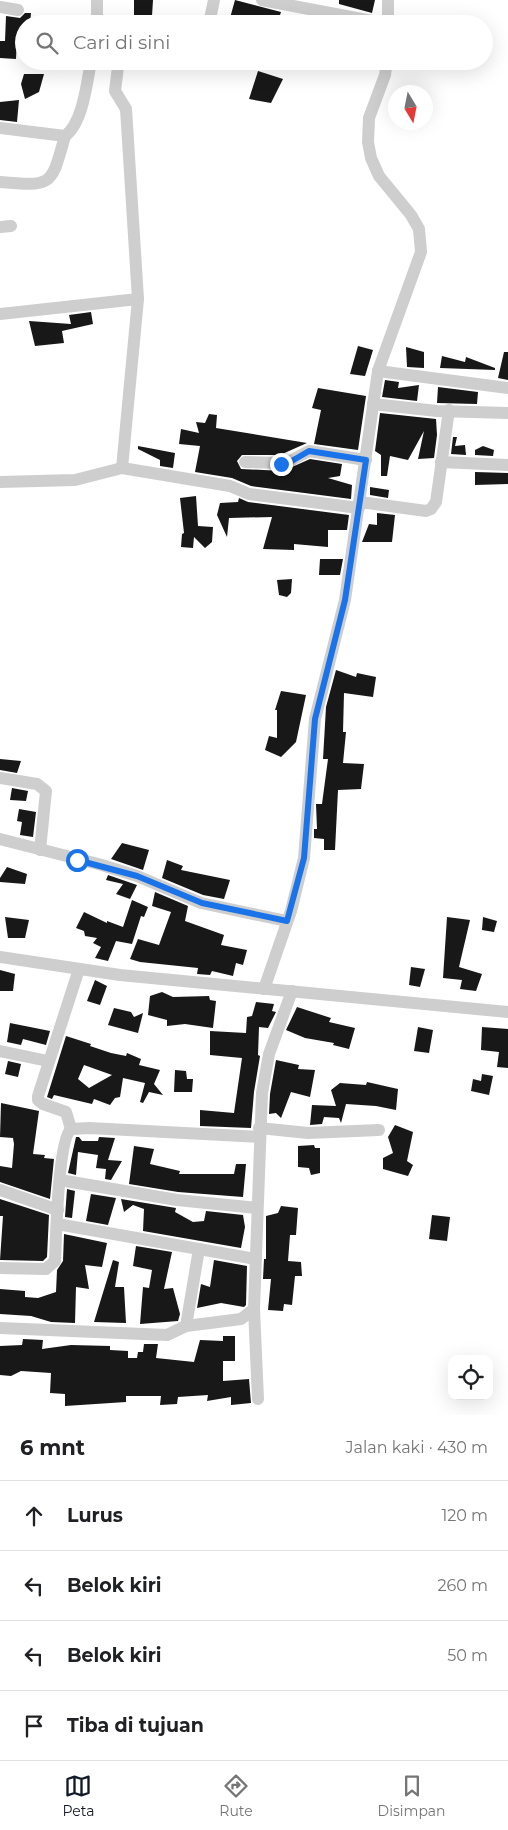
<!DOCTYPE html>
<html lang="id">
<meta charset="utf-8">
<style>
:root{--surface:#fff;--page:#f2f2f2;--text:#202124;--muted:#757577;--line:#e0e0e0;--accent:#111827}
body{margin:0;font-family:Montserrat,sans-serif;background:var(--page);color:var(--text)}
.controls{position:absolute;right:15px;bottom:15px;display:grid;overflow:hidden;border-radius:10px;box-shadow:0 5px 20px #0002}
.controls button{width:45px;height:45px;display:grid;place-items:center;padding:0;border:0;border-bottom:1px solid var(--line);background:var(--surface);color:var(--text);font:25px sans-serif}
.compass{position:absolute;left:388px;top:85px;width:45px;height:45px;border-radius:50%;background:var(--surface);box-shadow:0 5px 20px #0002;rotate:170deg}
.stop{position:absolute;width:15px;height:15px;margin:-11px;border:4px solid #1a73e8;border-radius:50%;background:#fff}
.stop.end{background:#1a73e8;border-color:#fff;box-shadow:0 1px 5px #0008}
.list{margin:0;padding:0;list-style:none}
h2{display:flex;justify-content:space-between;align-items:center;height:65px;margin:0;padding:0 20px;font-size:21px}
h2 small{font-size:16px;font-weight:400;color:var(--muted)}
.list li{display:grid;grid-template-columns:32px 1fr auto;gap:15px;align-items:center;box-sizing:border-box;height:70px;padding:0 20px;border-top:1px solid var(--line)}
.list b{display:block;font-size:19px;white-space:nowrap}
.list em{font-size:16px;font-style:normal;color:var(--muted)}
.icon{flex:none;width:28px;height:28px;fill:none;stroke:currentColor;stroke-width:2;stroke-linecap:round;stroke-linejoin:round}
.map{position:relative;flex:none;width:508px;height:1415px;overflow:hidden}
.search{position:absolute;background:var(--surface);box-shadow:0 5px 20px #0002;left:15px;right:15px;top:15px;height:55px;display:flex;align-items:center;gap:12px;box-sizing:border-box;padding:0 18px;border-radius:28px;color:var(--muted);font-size:19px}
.sheet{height:345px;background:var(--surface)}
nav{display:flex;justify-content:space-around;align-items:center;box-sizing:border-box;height:70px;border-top:1px solid var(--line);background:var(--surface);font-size:14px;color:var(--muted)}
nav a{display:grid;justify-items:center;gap:2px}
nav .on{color:var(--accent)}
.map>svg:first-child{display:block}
</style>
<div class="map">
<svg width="508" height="1415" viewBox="0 0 508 1415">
<rect width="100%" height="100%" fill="#fff"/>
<g fill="#181818" fill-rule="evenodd">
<polygon points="134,0 153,0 152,16 134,15"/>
<polygon points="235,0 281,12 280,15 303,20 302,24 250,24 230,18"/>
<polygon points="339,0 375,0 372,13 339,4"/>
<polygon points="25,13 31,13 30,24 24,24 24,36 17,36 16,59 0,58 0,41 5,41 6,16 20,18"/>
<polygon points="258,71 283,79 271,103 249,99"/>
<polygon points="24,74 44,74 39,92 25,99 21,84"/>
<polygon points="19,100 17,122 0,120 0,102"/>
<polygon points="91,312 93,324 62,331 64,343 35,346 29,321 71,324 69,315"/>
<polygon points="358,346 373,350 365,376 350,374"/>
<polygon points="406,347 424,352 424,368 407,367"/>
<polygon points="504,352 508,352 508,380 498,378"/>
<polygon points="442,356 465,362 466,357 495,368 495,370 440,368"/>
<polygon points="385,380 399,382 398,388 419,385 417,401 382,397"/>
<polygon points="438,387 478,392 477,404 437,403"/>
<polygon points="318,388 366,396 358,450 314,444 321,410 312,408"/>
<polygon points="380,413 436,419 437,435 434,458 418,459 424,431 408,460 390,456 387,476 381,476 381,455 375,451"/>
<polygon points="209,414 217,415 216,428 307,443 280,455 242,455 237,461 241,469 283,471 310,459 342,464 340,476 328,478 352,485 351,499 251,486 232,478 195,472 200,446 179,444 181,429 199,433 196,422 205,423"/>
<polygon points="453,437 457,437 455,446 465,445 466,455 451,454"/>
<polygon points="138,446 175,453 173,468 160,466 160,460 138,449"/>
<polygon points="483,446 494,450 493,456 475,455 475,450"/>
<polygon points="475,472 508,473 508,484 475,485"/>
<polygon points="370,487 389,490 388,498 370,495"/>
<polygon points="196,496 198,526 213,527 212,542 205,548 194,537 193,548 181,547 182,534 184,533 180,498"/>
<polygon points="239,498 248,502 349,515 347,530 328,530 328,547 294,544 294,550 263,549 272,517 229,518 227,537 217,515 220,503 238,502"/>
<polygon points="377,513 395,515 392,542 362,542 369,524 377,525"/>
<polygon points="320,559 343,559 340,575 319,575"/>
<polygon points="292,579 291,593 287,597 279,595 277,580"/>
<polygon points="336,670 356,677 357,673 376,677 373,697 344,693 343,732 346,732 343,763 364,764 361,789 338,790 335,850 324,850 324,839 314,838 314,829 317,829 316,804 322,804 328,759 323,759 326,707"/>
<polygon points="281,691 306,695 296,742 281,757 265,750 269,736 277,738 277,710 275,710"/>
<polygon points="0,759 21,761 17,773 0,770"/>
<polygon points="12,788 28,791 26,801 10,800"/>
<polygon points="19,809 36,812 33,837 20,835 22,822 17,821"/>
<polygon points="122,843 149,850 143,870 111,859"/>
<polygon points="167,860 183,866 181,870 230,880 224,899 203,895 162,878"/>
<polygon points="7,867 27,874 25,884 0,882 0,878"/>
<polygon points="108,875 137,885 130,899 116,894 123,884 106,880"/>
<polygon points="155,892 188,906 185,921 224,935 221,945 247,950 243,965 236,963 233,976 212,971 210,975 197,974 198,968 140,962 130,959 138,939 159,945 171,912 152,906"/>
<polygon points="132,900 148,907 144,917 141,916 132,944 116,941 108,961 95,958 101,947 93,943 97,938 85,936 84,931 76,928 84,912 107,923 107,921 123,927"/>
<polygon points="5,917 29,920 25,938 8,938"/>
<polygon points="447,917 470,920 459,967 482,974 476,991 460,989 462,980 443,978"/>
<polygon points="483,917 497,921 494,932 482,930"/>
<polygon points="411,967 425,969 420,987 409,985"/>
<polygon points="0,970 15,974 13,991 0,991"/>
<polygon points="95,980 107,986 100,1005 87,1001"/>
<polygon points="162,992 173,997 209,996 210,1000 216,1001 213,1028 185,1024 167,1026 167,1020 148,1015 150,996"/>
<polygon points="256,1002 274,1004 272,1011 276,1012 268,1028 259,1027 258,1055 260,1056 254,1092 251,1128 200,1126 200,1110 234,1113 242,1058 210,1055 210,1031 246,1033 247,1017 252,1016"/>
<polygon points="297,1007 331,1018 329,1022 355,1028 349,1049 333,1045 334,1043 305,1038 286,1030"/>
<polygon points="114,1008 131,1012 134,1017 143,1013 138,1033 108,1025"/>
<polygon points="10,1023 50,1031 46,1045 23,1039 21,1045 7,1042"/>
<polygon points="418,1027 433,1030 429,1053 414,1051"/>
<polygon points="482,1027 508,1029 508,1068 497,1067 499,1052 481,1050"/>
<path d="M66 1036 91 1044 90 1046 111 1053 126 1056 127 1053 141 1059 139 1065 160 1070 154 1084 163 1095 149 1092 143 1103 140 1102 145 1083 123 1078 120 1097 115 1098 110 1105 94 1099 92 1104 54 1095 52 1099 47 1097ZM84 1065 112 1075 89 1088 78 1079Z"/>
<polygon points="276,1060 299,1065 298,1069 315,1070 310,1097 291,1092 281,1118 276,1113 269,1114 270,1094"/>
<polygon points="8,1061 21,1064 18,1077 5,1074"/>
<polygon points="175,1070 186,1071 187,1079 193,1079 192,1092 174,1092"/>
<polygon points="482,1074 493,1076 489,1095 471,1091 473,1079 481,1081"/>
<polygon points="367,1082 398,1089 396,1110 376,1106 346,1104 341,1123 339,1118 324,1117 322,1124 310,1125 312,1105 336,1106 331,1090 340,1083 366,1085"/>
<polygon points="1,1103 39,1111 33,1154 45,1155 44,1158 54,1159 50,1199 0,1182 0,1166 12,1168 14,1144 13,1138 0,1137"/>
<polygon points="395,1125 413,1132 407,1161 413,1165 408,1176 383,1169 383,1158 393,1153 388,1137"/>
<polygon points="76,1137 79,1137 82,1141 98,1141 99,1137 115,1138 108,1160 122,1161 111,1180 105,1179 106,1169 96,1168 98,1155 78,1152 76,1175 68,1173"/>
<polygon points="314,1145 315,1148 320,1148 320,1173 311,1175 309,1168 298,1167 298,1146"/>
<polygon points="134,1146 154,1149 150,1164 180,1171 179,1174 234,1174 236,1164 246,1164 243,1197 178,1192 129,1184"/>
<polygon points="67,1189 75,1191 72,1218 65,1217"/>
<polygon points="91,1194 116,1198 108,1225 86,1221"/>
<polygon points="0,1199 49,1215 47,1257 43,1261 0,1260 3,1216 0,1216"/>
<polygon points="121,1199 176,1208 175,1212 193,1222 204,1221 206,1211 243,1215 245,1227 241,1248 143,1231 144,1209 133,1205 124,1212"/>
<polygon points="281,1206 298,1208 296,1235 290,1235 288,1261 301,1262 302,1276 295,1276 292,1305 284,1304 283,1311 268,1310 271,1279 263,1279 264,1259 266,1259 266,1216 278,1213"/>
<polygon points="432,1215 450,1217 447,1241 429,1239"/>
<polygon points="64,1234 107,1243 102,1267 85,1265 89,1289 76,1287 75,1323 51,1322 31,1316 0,1314 0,1289 25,1291 25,1297 38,1298 56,1292 57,1270 63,1261"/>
<polygon points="136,1246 172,1252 164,1289 173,1288 180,1314 178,1321 140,1324 143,1287 149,1288 152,1270 133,1266"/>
<polygon points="113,1260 119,1262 115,1287 124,1287 126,1323 94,1322"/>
<polygon points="214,1260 247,1266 246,1305 244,1307 221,1303 197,1308 201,1284 210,1287"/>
<polygon points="223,1336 235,1336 235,1361 223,1361 223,1381 249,1379 251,1403 231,1405 231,1397 207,1401 208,1395 178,1397 177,1404 160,1405 161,1396 126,1396 126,1402 65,1406 65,1394 50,1393 51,1373 21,1371 11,1376 0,1375 0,1346 22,1345 23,1339 43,1340 42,1349 71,1345 110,1346 110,1350 128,1351 128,1358 137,1358 138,1352 143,1352 144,1344 158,1344 156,1358 194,1362 200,1340 223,1341"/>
</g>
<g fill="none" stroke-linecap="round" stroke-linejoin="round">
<g stroke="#cecece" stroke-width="12">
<polyline points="262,0 388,24"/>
<polyline points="0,7 18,10"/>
<polyline points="97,24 97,0"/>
<polyline points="209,24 214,0"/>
<polyline points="388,24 388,0"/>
<polyline points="118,67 115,91 126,109 138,299 122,468"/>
<path d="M0 128 65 136C83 123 87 82 91 61"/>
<path d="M0 182C54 187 51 185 65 136"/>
<polyline points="0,227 11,226"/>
<polyline points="0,314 138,299"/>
<polyline points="378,371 508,388"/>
<polyline points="373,404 437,411 508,413"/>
<polyline points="245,462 281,463 290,461 309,451 366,460"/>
<polyline points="441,462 508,465"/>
<polyline points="0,482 75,480 122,468 230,486 249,494 359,508"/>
<polyline points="360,502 426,511 431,509 436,502 449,410"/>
<polyline points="0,778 37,784 46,791 40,850"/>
<polyline points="0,839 102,865 137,876 201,903 287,921"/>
<polyline points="0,957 120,975 508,1012"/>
<polyline points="264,989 291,911 304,858 315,719 345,600 378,371 421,252 419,229 411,215 379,176 371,158 368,142 369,118 385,75 387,61"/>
<polyline points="0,1051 48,1061"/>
<polyline points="259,1128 308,1133 379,1130"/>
<polyline points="71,1129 66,1112 43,1104 38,1100 38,1096 79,969"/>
<polyline points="60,1180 177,1200 257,1208"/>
<polyline points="0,1190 58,1210"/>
<polyline points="57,1224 256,1259"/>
<path d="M0 1268 46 1269 55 1261C56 1239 58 1140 71 1129L89 1128 259 1137"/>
<polyline points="254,1309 258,1399"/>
<polyline points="186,1326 199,1249"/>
<polyline points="0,1328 167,1335 186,1326 241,1319 254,1309 262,1093 269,1054 292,991"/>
</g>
</g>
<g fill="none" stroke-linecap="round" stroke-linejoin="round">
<polyline stroke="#1a73e8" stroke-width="6" points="77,860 137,876 202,903 287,921 304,858 315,719 345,600 366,460 309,451 290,462 281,464"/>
</g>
</svg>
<div class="controls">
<button><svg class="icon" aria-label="locate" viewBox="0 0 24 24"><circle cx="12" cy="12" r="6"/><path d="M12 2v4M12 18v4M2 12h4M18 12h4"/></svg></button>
</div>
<svg class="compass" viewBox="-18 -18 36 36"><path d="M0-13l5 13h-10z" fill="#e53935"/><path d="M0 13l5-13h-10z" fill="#757577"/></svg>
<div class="stop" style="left:77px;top:860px"></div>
<div class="stop end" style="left:281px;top:464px"></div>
<div class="search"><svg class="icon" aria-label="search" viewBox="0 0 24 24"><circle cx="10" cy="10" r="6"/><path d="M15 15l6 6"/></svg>Cari di sini</div>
</div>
<section class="sheet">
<h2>6 mnt<small>Jalan kaki · 430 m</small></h2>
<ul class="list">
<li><svg class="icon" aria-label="ahead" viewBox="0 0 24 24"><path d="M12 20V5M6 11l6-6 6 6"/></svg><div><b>Lurus</b></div><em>120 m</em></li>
<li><svg class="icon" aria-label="left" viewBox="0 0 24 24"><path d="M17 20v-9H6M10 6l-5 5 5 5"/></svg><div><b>Belok kiri</b></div><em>260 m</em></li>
<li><svg class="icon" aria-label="left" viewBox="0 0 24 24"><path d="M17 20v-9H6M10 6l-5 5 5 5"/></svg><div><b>Belok kiri</b></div><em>50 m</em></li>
<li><svg class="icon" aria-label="arrive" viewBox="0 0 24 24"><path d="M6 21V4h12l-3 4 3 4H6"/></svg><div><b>Tiba di tujuan</b></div></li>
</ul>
</section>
<nav>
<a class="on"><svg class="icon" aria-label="map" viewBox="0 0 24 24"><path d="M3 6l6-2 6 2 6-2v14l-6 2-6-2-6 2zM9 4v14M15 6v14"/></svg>Peta</a>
<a><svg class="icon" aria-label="directions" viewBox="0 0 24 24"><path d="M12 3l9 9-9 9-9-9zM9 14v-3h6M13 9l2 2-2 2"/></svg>Rute</a>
<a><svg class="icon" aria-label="saved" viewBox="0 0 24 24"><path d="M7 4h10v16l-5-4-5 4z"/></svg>Disimpan</a>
</nav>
